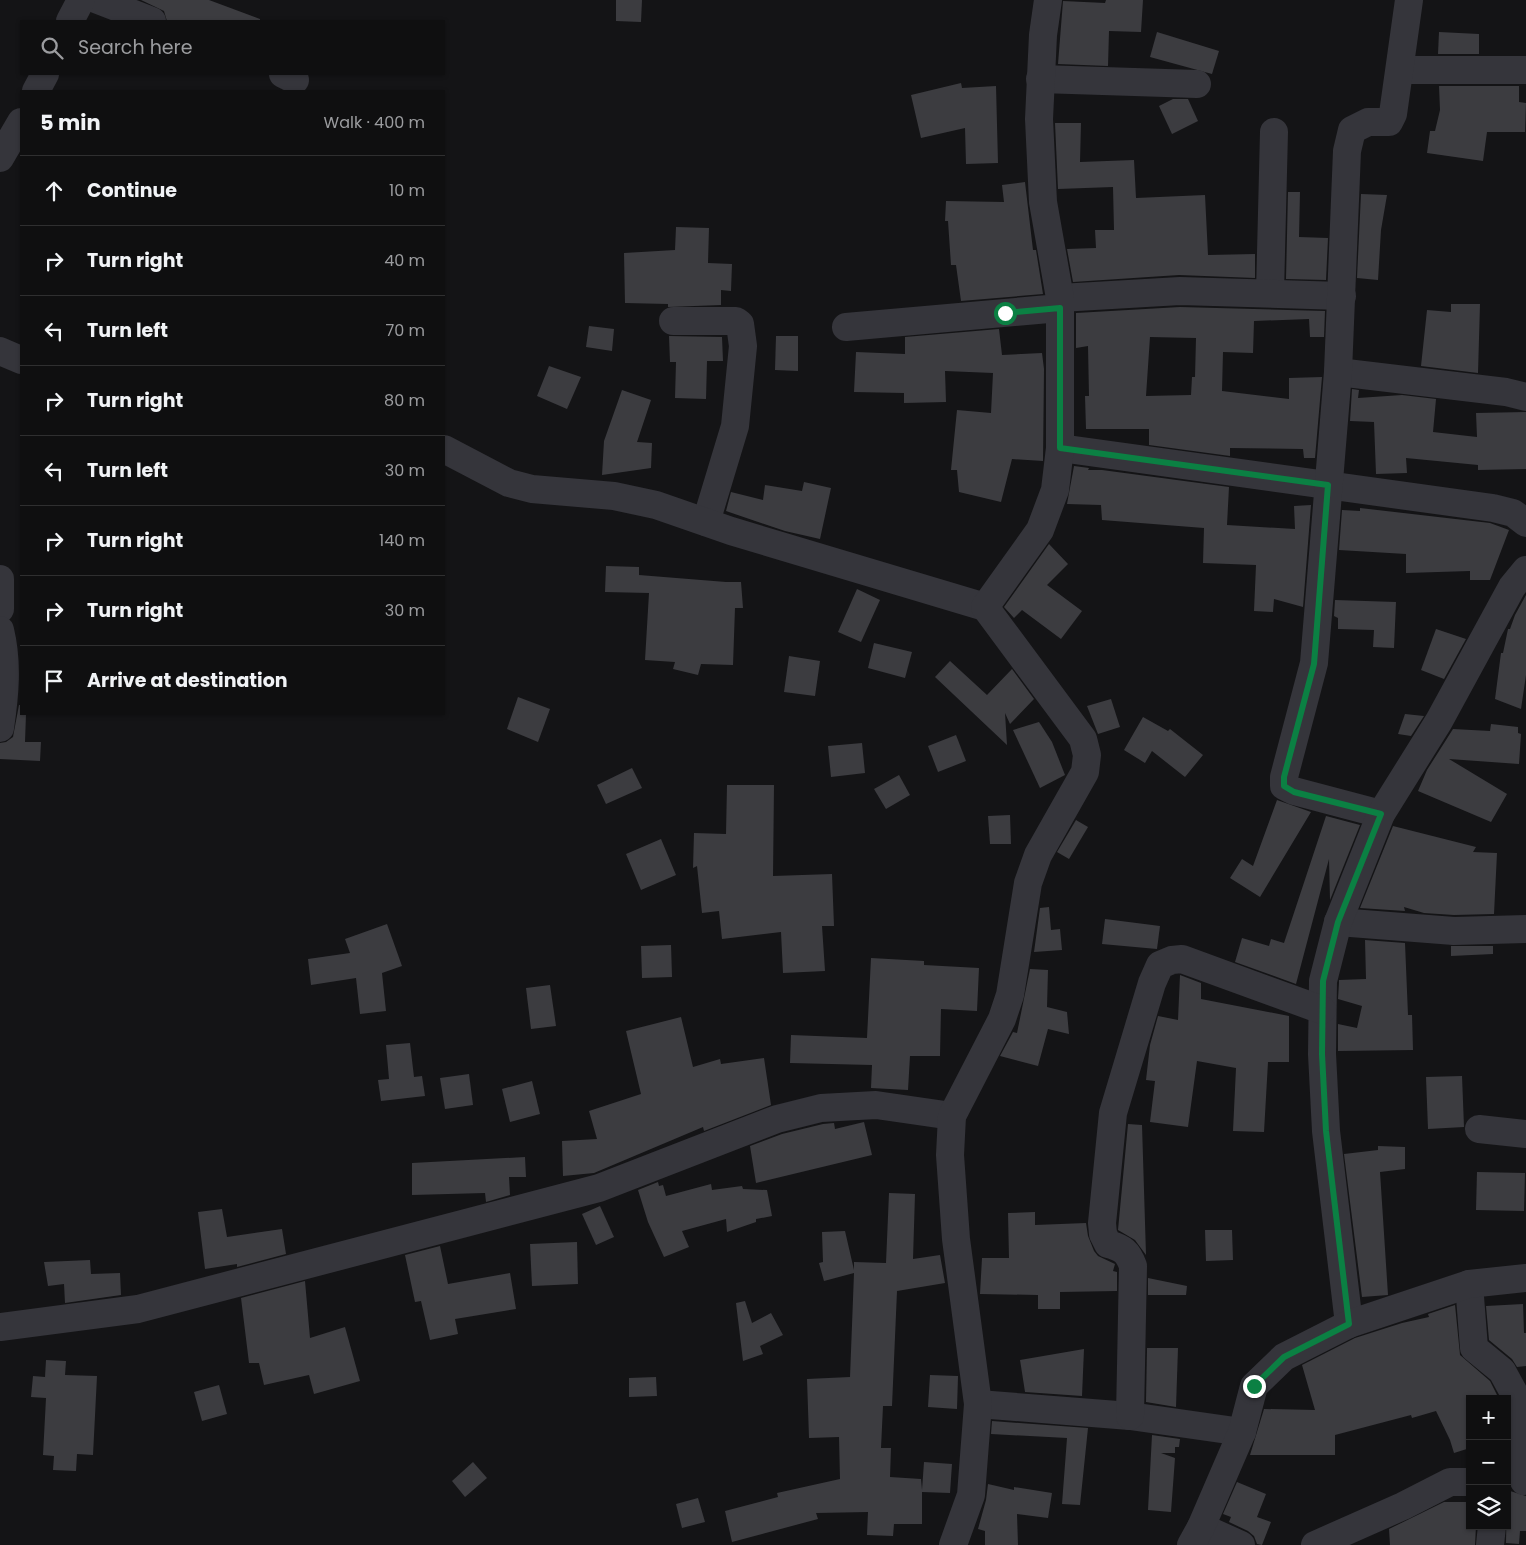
<!DOCTYPE html>
<meta charset="utf-8">
<style>
:root{--surface:#0f0f10;--page:#1d1d1e;--text:#f1f3f6;--muted:#9b9c9f;--line:#2f2f30}
body{margin:0;font-family:Poppins,sans-serif;background:var(--page);color:var(--text)}
.controls{position:absolute;right:15px;bottom:15px;display:grid;overflow:hidden;border-radius:0px;box-shadow:0 1px 4px #0004}
.controls button{width:45px;height:45px;display:grid;place-items:center;padding:0;border:0;border-bottom:1px solid var(--line);background:var(--surface);color:var(--text);font:25px sans-serif}
.stop{position:absolute;width:15px;height:15px;margin:-11px;border:4px solid #0b8043;border-radius:50%;background:#fff}
.stop.end{background:#0b8043;border-color:#fff;box-shadow:0 1px 5px #0008}
.list{margin:0;padding:0;list-style:none}
h2{display:flex;justify-content:space-between;align-items:center;height:65px;margin:0;padding:0 20px;font-size:21px}
h2 small{font-size:16px;font-weight:400;color:var(--muted)}
.list li{display:grid;grid-template-columns:32px 1fr auto;gap:15px;align-items:center;box-sizing:border-box;height:70px;padding:0 20px;border-top:1px solid var(--line)}
.list b{display:block;font-size:19px;white-space:nowrap}
.list em{font-size:16px;font-style:normal;color:var(--muted)}
.icon{flex:none;width:28px;height:28px;fill:none;stroke:currentColor;stroke-width:2;stroke-linecap:round;stroke-linejoin:round}
.map{position:relative;flex:none;width:1526px;height:1545px;overflow:hidden}
.search{position:absolute;background:var(--surface);box-shadow:0 1px 4px #0004;left:20px;top:20px;width:425px;height:55px;display:flex;align-items:center;gap:12px;box-sizing:border-box;padding:0 18px;border-radius:0px;color:var(--muted);font-size:19px}
.panel{position:absolute;background:var(--surface);box-shadow:0 1px 4px #0004;left:20px;top:90px;width:425px;height:625px;border-radius:0px}
.map>svg:first-child{display:block}
</style>
<div class="map">
<svg width="1526" height="1545" viewBox="0 0 1526 1545">
<rect width="100%" height="100%" fill="#141416"/>
<g fill="#3c3c40" fill-rule="evenodd">
<polygon points="141,0 209,0 260,19 260,21 167,21 164,11"/>
<polygon points="616,0 642,0 641,22 616,21"/>
<polygon points="1106,0 1143,0 1141,32 1109,31 1108,66 1058,64 1063,1 1105,3"/>
<polygon points="1157,32 1219,51 1212,74 1150,57"/>
<polygon points="1439,32 1479,34 1479,54 1438,54"/>
<polygon points="961,83 962,88 996,86 998,163 966,164 965,128 921,138 911,95"/>
<polygon points="1439,86 1519,86 1519,102 1526,103 1525,132 1487,132 1483,161 1427,153 1430,131 1435,131 1440,110"/>
<polygon points="1173,99 1188,99 1198,121 1172,134 1159,106"/>
<polygon points="1055,123 1081,123 1080,162 1134,160 1136,198 1205,195 1208,255 1255,254 1255,278 1179,275 1073,282 1067,249 1096,248 1095,230 1114,230 1113,187 1058,189"/>
<polygon points="1025,182 1033,250 1036,250 1043,294 961,301 956,265 951,265 948,221 945,221 946,201 1004,202 1002,185"/>
<polygon points="1288,192 1300,192 1299,237 1328,238 1326,280 1286,279"/>
<polygon points="1361,194 1387,195 1381,230 1378,280 1357,278"/>
<polygon points="676,227 709,228 708,263 732,264 731,291 721,290 721,305 668,307 668,304 625,303 624,253 675,250"/>
<polygon points="1451,304 1480,304 1478,373 1421,366 1427,310 1451,312"/>
<path d="M1180 307 1325 311 1324 337H1310L1309 319 1254 321 1253 353 1223 352 1222 391 1289 399V378L1322 377 1315 458H1304L1303 449 1230 448V456L1149 445V429H1086L1085 396H1089L1088 346 1076 348V313ZM1150 337 1196 338 1195 377H1192L1191 395 1146 396Z"/>
<polygon points="589,326 614,329 612,351 586,347"/>
<polygon points="999,329 1002,355 1042,353 1044,369 1043,461 1012,459 1001,502 959,492 957,470 951,470 957,410 991,413 993,373 945,371 946,402 904,403 904,393 854,392 856,352 905,354 905,337"/>
<polygon points="669,336 722,337 723,361 707,361 706,399 675,398 676,362 670,362"/>
<polygon points="776,336 798,336 798,371 775,370"/>
<polygon points="549,366 581,377 567,409 537,396"/>
<polygon points="1352,389 1359,390 1358,398 1402,395 1436,399 1433,432 1477,437 1476,413 1526,412 1526,469 1478,470 1478,465 1406,458 1407,473 1376,474 1374,422 1350,421"/>
<polygon points="622,390 651,400 637,442 652,443 651,468 602,475 604,441"/>
<polygon points="1074,466 1089,468 1088,470 1102,470 1229,487 1227,525 1295,529 1294,506 1311,505 1303,607 1274,599 1273,612 1254,611 1256,565 1203,563 1204,528 1102,520 1101,505 1067,504"/>
<polygon points="804,482 831,488 820,539 785,531 726,511 731,492 763,500 765,485 802,491"/>
<polygon points="1360,508 1490,523 1509,530 1490,580 1470,580 1470,571 1406,573 1406,554 1339,550 1342,510 1360,511"/>
<polygon points="1049,544 1068,564 1047,585 1082,611 1061,639 1022,610 1014,618 1004,607"/>
<polygon points="606,566 639,567 639,575 726,582 741,582 743,608 735,608 733,665 701,664 698,675 673,669 675,662 645,660 649,593 605,592"/>
<polygon points="857,589 880,600 861,642 838,632"/>
<polygon points="1526,595 1526,675 1521,709 1495,699 1501,653 1503,653 1508,629 1510,629 1515,615"/>
<polygon points="1335,600 1396,602 1394,648 1373,647 1374,630 1338,629 1338,618 1334,616"/>
<polygon points="1436,629 1466,639 1444,679 1421,670"/>
<polygon points="874,643 912,652 905,678 868,668"/>
<polygon points="789,656 820,661 815,696 784,692"/>
<polygon points="950,661 987,695 1012,669 1034,699 1010,724 1005,713 1007,745 935,677"/>
<polygon points="518,697 550,709 538,742 507,729"/>
<polygon points="1111,699 1120,727 1098,734 1087,706"/>
<polygon points="19,705 21,705 21,714 26,714 25,742 41,742 40,761 0,759 0,743 6,742 13,737"/>
<polygon points="1405,714 1424,716 1411,736 1398,734"/>
<polygon points="1143,717 1168,731 1170,729 1203,755 1185,777 1152,751 1145,763 1124,750"/>
<polygon points="1039,722 1052,742 1065,775 1040,788 1013,730"/>
<polygon points="1491,724 1518,727 1518,733 1521,734 1519,764 1449,759 1507,794 1491,822 1418,791 1427,770 1453,729 1490,731"/>
<polygon points="956,735 966,761 938,772 928,746"/>
<polygon points="862,743 865,773 831,777 828,746"/>
<polygon points="632,768 642,788 606,804 597,785"/>
<polygon points="899,775 910,795 886,809 874,789"/>
<polygon points="727,785 774,785 773,876 832,874 834,926 822,926 825,971 783,973 781,932 722,939 719,911 702,913 697,866 693,868 694,833 726,834"/>
<polygon points="1277,800 1311,812 1260,897 1230,878 1242,859 1253,866"/>
<polygon points="1010,815 1011,844 990,844 988,816"/>
<polygon points="1326,816 1360,825 1330,900 1329,859 1296,984 1235,962 1242,938 1269,946 1271,939 1284,943"/>
<polygon points="1076,820 1088,827 1069,859 1057,852"/>
<polygon points="1393,826 1476,847 1473,852 1497,853 1494,914 1454,915 1424,913 1404,907 1405,911 1360,908"/>
<polygon points="661,839 676,875 641,890 626,854"/>
<polygon points="1049,907 1051,930 1060,929 1062,950 1034,952 1040,908"/>
<polygon points="1105,919 1160,926 1157,949 1102,944"/>
<polygon points="387,924 402,966 382,973 386,1011 360,1014 356,978 311,985 308,959 350,953 345,939"/>
<polygon points="1365,940 1405,943 1408,1015 1412,1015 1413,1050 1338,1051 1338,1024 1357,1028 1362,1006 1338,999 1339,983 1339,980 1366,979"/>
<polygon points="671,945 672,977 642,978 641,946"/>
<polygon points="1451,946 1493,946 1493,954 1451,956"/>
<polygon points="871,958 924,961 924,965 979,968 977,1011 941,1009 940,1056 910,1056 908,1090 871,1088 872,1065 790,1063 791,1035 867,1038"/>
<polygon points="1030,969 1048,970 1047,1007 1067,1012 1069,1034 1048,1029 1038,1066 1000,1056 1013,1032 1017,1033"/>
<polygon points="1180,975 1201,983 1201,999 1289,1016 1289,1062 1268,1062 1264,1132 1233,1131 1236,1068 1197,1061 1188,1127 1150,1122 1155,1081 1146,1080 1150,1045 1158,1016 1178,1020"/>
<polygon points="550,985 556,1026 531,1029 526,988"/>
<polygon points="681,1017 693,1067 720,1059 721,1064 764,1058 771,1105 704,1131 703,1127 594,1173 563,1176 562,1141 597,1139 589,1111 641,1094 626,1031"/>
<polygon points="410,1043 414,1077 422,1076 425,1096 381,1101 378,1080 389,1079 386,1045"/>
<polygon points="469,1074 473,1105 445,1109 440,1078"/>
<polygon points="1462,1076 1464,1127 1428,1129 1426,1077"/>
<polygon points="532,1081 540,1114 510,1122 502,1089"/>
<polygon points="864,1122 872,1155 756,1183 750,1146 782,1134 823,1124 834,1123 835,1129"/>
<polygon points="1128,1124 1142,1125 1146,1255 1135,1240 1118,1230"/>
<polygon points="1378,1146 1405,1147 1405,1169 1380,1172 1388,1295 1362,1297 1344,1154 1378,1150"/>
<polygon points="525,1157 526,1177 509,1177 510,1195 486,1202 485,1193 412,1195 412,1163"/>
<polygon points="1477,1172 1525,1173 1524,1211 1476,1210"/>
<polygon points="658,1182 659,1186 663,1185 666,1196 711,1184 712,1190 742,1186 743,1189 767,1190 772,1216 756,1219 756,1222 727,1232 726,1219 682,1231 689,1247 664,1257 648,1222 638,1190"/>
<polygon points="889,1193 915,1194 913,1259 940,1255 945,1283 897,1291 892,1406 883,1406 881,1448 891,1448 890,1477 921,1479 922,1490 924,1462 952,1464 950,1493 922,1492 922,1524 894,1524 893,1536 867,1535 868,1512 816,1513 818,1519 732,1542 725,1511 778,1497 777,1493 840,1479 839,1437 809,1438 807,1379 850,1377 854,1273 824,1281 819,1263 823,1262 822,1232 845,1231 854,1270 854,1262 886,1263"/>
<polygon points="600,1206 614,1237 596,1245 582,1214"/>
<polygon points="222,1209 227,1237 282,1229 286,1254 237,1267 237,1264 205,1269 198,1212"/>
<polygon points="1035,1212 1035,1225 1086,1223 1088,1236 1094,1251 1098,1256 1115,1264 1113,1271 1117,1272 1117,1291 1060,1292 1060,1309 1038,1309 1038,1295 980,1294 982,1258 1009,1258 1008,1213"/>
<polygon points="1205,1230 1232,1230 1233,1260 1206,1261"/>
<polygon points="577,1242 578,1284 532,1286 530,1244"/>
<polygon points="440,1246 448,1284 510,1273 516,1309 455,1319 458,1334 430,1340 421,1301 415,1302 405,1255"/>
<polygon points="90,1260 91,1274 120,1273 121,1295 65,1303 64,1284 48,1286 44,1262"/>
<polygon points="1148,1278 1187,1286 1186,1295 1148,1295"/>
<polygon points="305,1281 310,1338 345,1327 360,1381 314,1394 309,1375 264,1385 259,1363 249,1363 241,1298"/>
<polygon points="745,1301 752,1323 771,1313 783,1335 760,1346 763,1354 743,1361 736,1303"/>
<polygon points="1523,1304 1524,1333 1526,1333 1526,1366 1517,1367 1512,1359 1489,1340 1486,1306"/>
<polygon points="1455,1305 1460,1355 1490,1381 1499,1399 1470,1399 1470,1448 1454,1453 1450,1440 1436,1411 1412,1418 1411,1415 1335,1435 1335,1455 1250,1455 1264,1409 1315,1410 1302,1365 1355,1338 1402,1323 1429,1317 1428,1314"/>
<polygon points="1147,1348 1178,1348 1176,1407 1146,1402"/>
<polygon points="1084,1349 1082,1396 1025,1392 1020,1360"/>
<polygon points="46,1360 66,1361 65,1375 97,1376 93,1455 77,1454 76,1471 53,1470 54,1456 43,1455 46,1398 31,1397 33,1376 45,1377"/>
<polygon points="930,1375 958,1376 957,1409 928,1407"/>
<polygon points="656,1377 657,1396 629,1397 629,1378"/>
<polygon points="219,1385 227,1414 202,1421 194,1392"/>
<polygon points="992,1421 1088,1428 1080,1505 1062,1504 1067,1438 991,1434"/>
<polygon points="1152,1435 1180,1439 1179,1447 1175,1447 1175,1453 1161,1453 1175,1458 1171,1512 1148,1510"/>
<polygon points="473,1462 487,1478 465,1497 452,1481"/>
<polygon points="1237,1482 1266,1494 1257,1517 1271,1522 1262,1545 1257,1544 1254,1536 1248,1531 1229,1522 1231,1517 1223,1514"/>
<polygon points="988,1484 1014,1490 1014,1487 1052,1493 1048,1518 1017,1514 1018,1545 985,1545 985,1531 978,1529 986,1500"/>
<polygon points="1507,1490 1526,1496 1526,1531 1520,1531 1519,1544 1506,1543"/>
<polygon points="698,1498 705,1522 682,1528 676,1504"/>
<polygon points="1466,1498 1470,1498 1470,1526 1476,1526 1475,1545 1390,1545 1389,1529 1444,1502 1466,1502"/>
</g>
<g fill="none" stroke-linecap="round" stroke-linejoin="round">
<g stroke="#35353b" stroke-width="28">
<polyline points="98,0 152,21"/>
<polyline points="70,21 81,0"/>
<polyline points="1400,70 1526,70"/>
<polyline points="283,74 295,80"/>
<polyline points="1040,79 1197,84"/>
<polyline points="36,91 45,74"/>
<polyline points="0,158 21,122"/>
<polyline points="1270,293 1274,132"/>
<polyline points="1060,298 1180,291 1342,296"/>
<polyline points="673,321 736,321 740,324 743,346 735,426 706,522"/>
<polyline points="846,327 1060,308"/>
<polyline points="0,351 21,360"/>
<polyline points="1338,372 1506,392 1526,397"/>
<polyline points="1060,448 1493,508 1513,513 1526,523"/>
<polyline points="444,449 509,483 532,489 614,496 656,505 731,531 985,607"/>
<polyline points="0,579 0,609"/>
<path d="M0 630C8 663 5 694 0 728"/>
<polyline points="1381,814 1294,791 1284,786 1284,777 1314,663 1338,372 1347,151 1352,130 1368,122 1389,122 1393,114 1409,0"/>
<polyline points="1338,922 1454,931 1526,929"/>
<polyline points="1479,1129 1526,1134"/>
<polyline points="1469,1284 1474,1348 1502,1371 1520,1404 1524,1481"/>
<polyline points="1349,1324 1326,1131 1322,1054 1323,981 1338,922 1381,814 1439,721 1512,587 1526,570"/>
<polyline points="0,1327 138,1309 599,1188 777,1119 821,1108 876,1105 952,1116"/>
<polyline points="978,1404 1130,1416 1242,1432"/>
<path d="M1130 1416 1133 1266C1128 1252 1123 1248 1108 1244L1103 1234 1102 1223 1113 1113 1152 983 1160 965 1172 960 1182 959 1322 1010"/>
<polyline points="1201,1527 1241,1545"/>
<polyline points="953,1545 971,1495 978,1404 956,1239 950,1155 952,1116 1002,1019 1010,995 1028,883 1038,855 1085,772 1087,755 1083,739 985,607 1040,530 1055,490 1060,448 1060,298 1043,202 1039,119 1043,35 1048,0"/>
<polyline points="1191,1545 1201,1527 1242,1432 1254,1386 1284,1357 1349,1324 1469,1284 1526,1278"/>
<polyline points="1315,1545 1403,1506 1450,1482 1470,1482"/>
<polyline points="1490,1545 1492,1526"/>
</g>
</g>
<g fill="none" stroke-linecap="round" stroke-linejoin="round">
<polyline stroke="#0b8043" stroke-width="6" points="1005,313 1060,308 1060,448 1328,485 1314,664 1284,777 1284,786 1294,792 1381,814 1338,922 1323,981 1322,1054 1326,1131 1349,1324 1284,1357 1254,1386"/>
</g>
</svg>
<div class="controls">
<button>+</button>
<button>−</button>
<button><svg class="icon" aria-label="layers" viewBox="0 0 24 24"><path d="M12 4l9 5-9 5-9-5zM3 14l9 5 9-5"/></svg></button>
</div>
<div class="stop" style="left:1005px;top:313px"></div>
<div class="stop end" style="left:1254px;top:1386px"></div>
<div class="search"><svg class="icon" aria-label="search" viewBox="0 0 24 24"><circle cx="10" cy="10" r="6"/><path d="M15 15l6 6"/></svg>Search here</div>
<section class="panel">
<h2>5 min<small>Walk · 400 m</small></h2>
<ul class="list">
<li><svg class="icon" aria-label="ahead" viewBox="0 0 24 24"><path d="M12 20V5M6 11l6-6 6 6"/></svg><div><b>Continue</b></div><em>10 m</em></li>
<li><svg class="icon" aria-label="right" viewBox="0 0 24 24"><path d="M7 20v-9h11M14 6l5 5-5 5"/></svg><div><b>Turn right</b></div><em>40 m</em></li>
<li><svg class="icon" aria-label="left" viewBox="0 0 24 24"><path d="M17 20v-9H6M10 6l-5 5 5 5"/></svg><div><b>Turn left</b></div><em>70 m</em></li>
<li><svg class="icon" aria-label="right" viewBox="0 0 24 24"><path d="M7 20v-9h11M14 6l5 5-5 5"/></svg><div><b>Turn right</b></div><em>80 m</em></li>
<li><svg class="icon" aria-label="left" viewBox="0 0 24 24"><path d="M17 20v-9H6M10 6l-5 5 5 5"/></svg><div><b>Turn left</b></div><em>30 m</em></li>
<li><svg class="icon" aria-label="right" viewBox="0 0 24 24"><path d="M7 20v-9h11M14 6l5 5-5 5"/></svg><div><b>Turn right</b></div><em>140 m</em></li>
<li><svg class="icon" aria-label="right" viewBox="0 0 24 24"><path d="M7 20v-9h11M14 6l5 5-5 5"/></svg><div><b>Turn right</b></div><em>30 m</em></li>
<li><svg class="icon" aria-label="arrive" viewBox="0 0 24 24"><path d="M6 21V4h12l-3 4 3 4H6"/></svg><div><b>Arrive at destination</b></div></li>
</ul>
</section>
</div>
